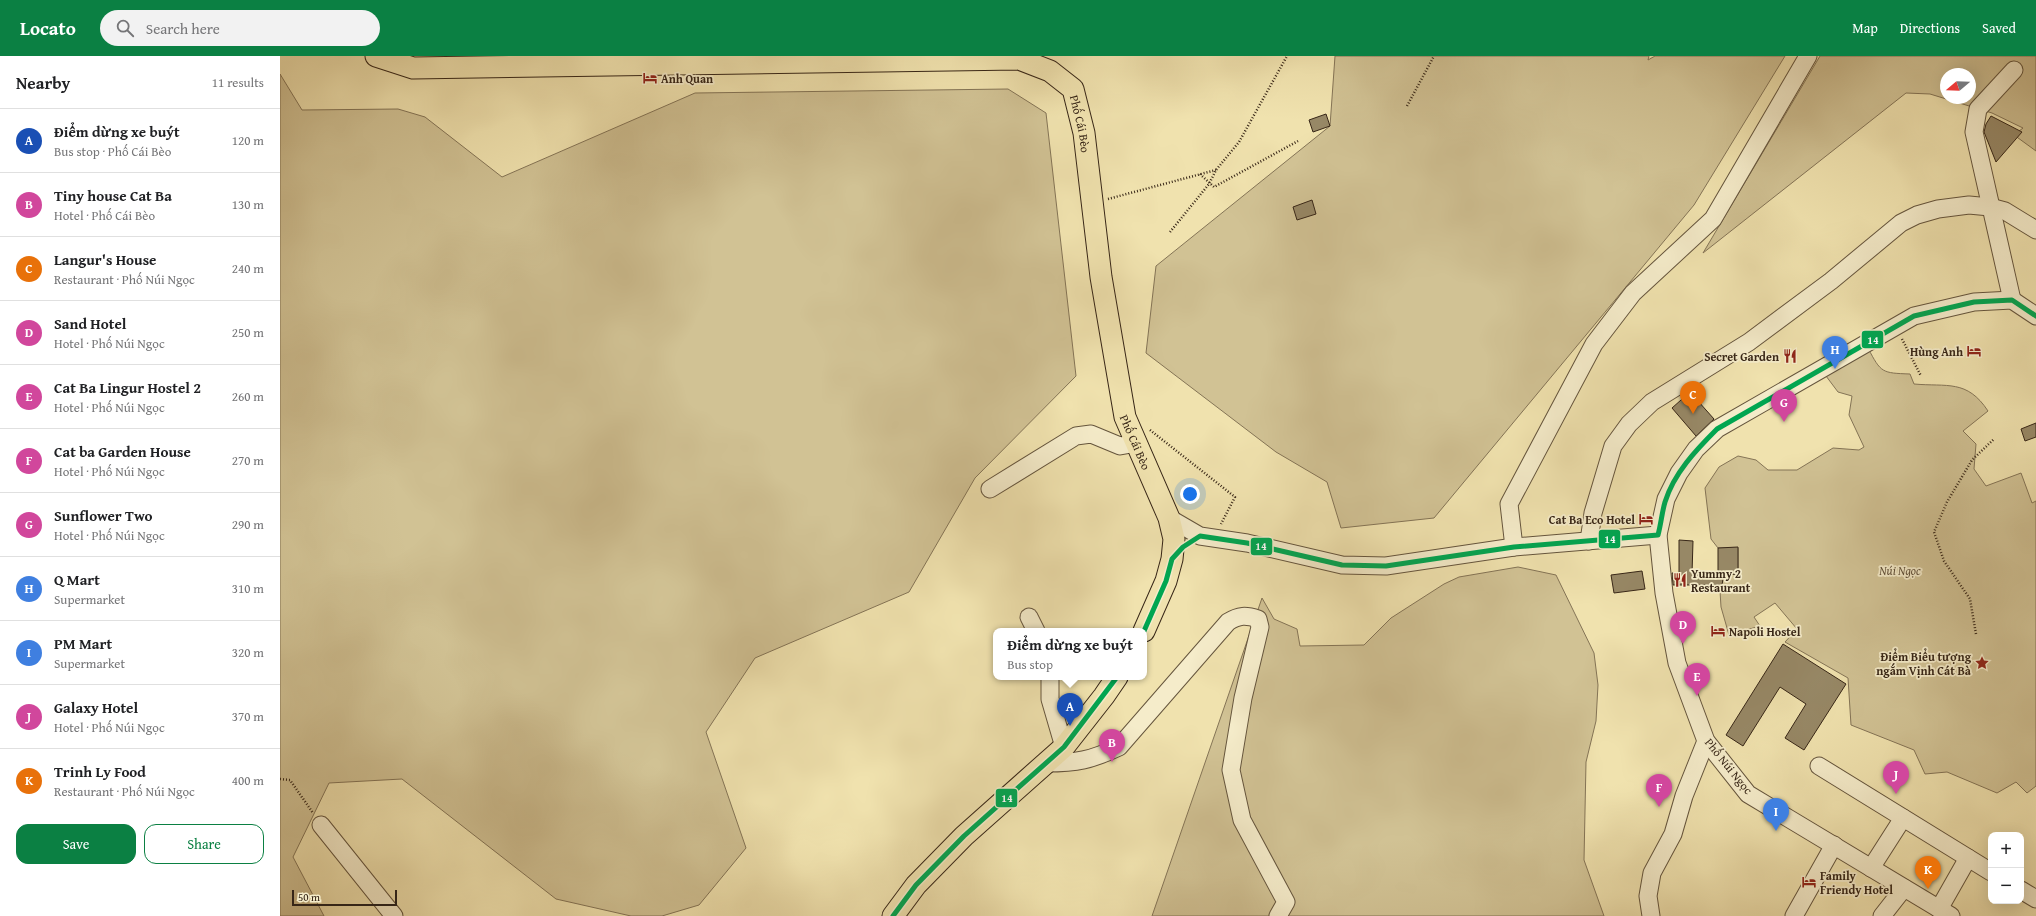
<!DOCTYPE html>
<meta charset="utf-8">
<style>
:root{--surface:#fff;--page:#f2f2f2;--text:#202124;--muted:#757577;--line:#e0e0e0;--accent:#0b8043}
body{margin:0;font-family:"Gentium Book Plus",serif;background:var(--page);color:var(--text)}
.controls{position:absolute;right:12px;bottom:12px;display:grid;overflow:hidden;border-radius:8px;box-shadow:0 4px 16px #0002}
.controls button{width:36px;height:36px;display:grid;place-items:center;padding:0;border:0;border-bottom:1px solid var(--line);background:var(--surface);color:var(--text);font:20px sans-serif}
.compass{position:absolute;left:1660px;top:12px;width:36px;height:36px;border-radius:50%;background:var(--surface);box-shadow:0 4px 16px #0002;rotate:251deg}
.scale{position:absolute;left:12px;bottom:10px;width:105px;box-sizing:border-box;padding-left:4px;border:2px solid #372617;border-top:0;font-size:11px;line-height:14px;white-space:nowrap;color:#372617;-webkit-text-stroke:3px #f5ecca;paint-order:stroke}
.you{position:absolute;left:910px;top:438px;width:14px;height:14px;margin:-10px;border:3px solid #fff;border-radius:50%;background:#1a73e8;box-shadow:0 0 0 6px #1a73e833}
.badge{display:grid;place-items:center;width:26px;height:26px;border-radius:50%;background:var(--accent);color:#fff;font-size:13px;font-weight:700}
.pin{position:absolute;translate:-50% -33px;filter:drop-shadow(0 1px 2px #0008)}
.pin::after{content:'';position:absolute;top:21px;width:14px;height:12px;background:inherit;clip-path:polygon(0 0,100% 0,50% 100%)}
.popup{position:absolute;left:713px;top:572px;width:154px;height:52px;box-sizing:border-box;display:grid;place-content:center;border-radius:8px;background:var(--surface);filter:drop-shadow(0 1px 3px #0005);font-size:13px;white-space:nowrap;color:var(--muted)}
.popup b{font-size:15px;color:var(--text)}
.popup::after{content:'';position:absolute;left:50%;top:100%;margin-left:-8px;border:8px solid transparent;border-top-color:var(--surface)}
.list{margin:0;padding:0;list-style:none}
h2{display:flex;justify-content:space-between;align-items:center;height:52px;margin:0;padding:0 16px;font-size:17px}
h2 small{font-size:13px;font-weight:400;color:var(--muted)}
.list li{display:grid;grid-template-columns:26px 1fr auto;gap:12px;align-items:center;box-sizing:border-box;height:64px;padding:0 16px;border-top:1px solid var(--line)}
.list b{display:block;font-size:15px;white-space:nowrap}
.list p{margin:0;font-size:13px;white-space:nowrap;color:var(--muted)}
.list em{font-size:13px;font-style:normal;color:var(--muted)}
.actions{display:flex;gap:8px;padding:12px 16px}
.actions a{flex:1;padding:9px 0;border:1px solid var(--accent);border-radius:12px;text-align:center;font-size:14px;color:var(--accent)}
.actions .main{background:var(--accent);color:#fff}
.icon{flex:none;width:22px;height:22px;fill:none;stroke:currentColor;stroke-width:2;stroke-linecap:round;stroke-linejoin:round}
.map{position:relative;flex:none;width:1756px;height:860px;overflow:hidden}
header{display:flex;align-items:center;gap:24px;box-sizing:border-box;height:56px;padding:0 20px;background:var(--accent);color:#fff}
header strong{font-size:19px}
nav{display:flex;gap:22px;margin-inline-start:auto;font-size:14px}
.search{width:280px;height:36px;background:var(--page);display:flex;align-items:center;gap:10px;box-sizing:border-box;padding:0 14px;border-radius:22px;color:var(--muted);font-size:15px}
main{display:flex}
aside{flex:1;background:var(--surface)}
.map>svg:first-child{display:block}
</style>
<header>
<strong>Locato</strong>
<div class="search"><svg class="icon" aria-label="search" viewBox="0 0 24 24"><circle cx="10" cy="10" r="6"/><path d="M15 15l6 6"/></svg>Search here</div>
<nav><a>Map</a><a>Directions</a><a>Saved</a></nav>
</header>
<main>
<aside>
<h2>Nearby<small>11 results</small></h2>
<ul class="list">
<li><span class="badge" style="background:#1a4fb4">A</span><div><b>Điểm dừng xe buýt</b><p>Bus stop · Phố Cái Bèo</p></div><em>120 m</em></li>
<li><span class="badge" style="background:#d1479c">B</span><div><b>Tiny house Cat Ba</b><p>Hotel · Phố Cái Bèo</p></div><em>130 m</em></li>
<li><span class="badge" style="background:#e8710a">C</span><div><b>Langur's House</b><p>Restaurant · Phố Núi Ngọc</p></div><em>240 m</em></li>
<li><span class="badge" style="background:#d1479c">D</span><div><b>Sand Hotel</b><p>Hotel · Phố Núi Ngọc</p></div><em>250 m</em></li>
<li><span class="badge" style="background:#d1479c">E</span><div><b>Cat Ba Lingur Hostel 2</b><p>Hotel · Phố Núi Ngọc</p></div><em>260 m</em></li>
<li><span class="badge" style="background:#d1479c">F</span><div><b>Cat ba Garden House</b><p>Hotel · Phố Núi Ngọc</p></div><em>270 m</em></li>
<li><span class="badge" style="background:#d1479c">G</span><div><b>Sunflower Two</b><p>Hotel · Phố Núi Ngọc</p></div><em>290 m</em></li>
<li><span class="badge" style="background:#3f7fe0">H</span><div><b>Q Mart</b><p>Supermarket</p></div><em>310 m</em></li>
<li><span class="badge" style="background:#3f7fe0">I</span><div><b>PM Mart</b><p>Supermarket</p></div><em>320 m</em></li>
<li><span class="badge" style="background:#d1479c">J</span><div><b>Galaxy Hotel</b><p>Hotel · Phố Núi Ngọc</p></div><em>370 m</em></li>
<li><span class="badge" style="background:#e8710a">K</span><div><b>Trinh Ly Food</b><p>Restaurant · Phố Núi Ngọc</p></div><em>400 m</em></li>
</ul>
<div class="actions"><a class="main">Save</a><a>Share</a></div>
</aside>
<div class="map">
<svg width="1756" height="860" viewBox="0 0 1756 860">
<rect width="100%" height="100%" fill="#f0e2ae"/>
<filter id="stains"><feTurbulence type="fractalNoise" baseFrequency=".005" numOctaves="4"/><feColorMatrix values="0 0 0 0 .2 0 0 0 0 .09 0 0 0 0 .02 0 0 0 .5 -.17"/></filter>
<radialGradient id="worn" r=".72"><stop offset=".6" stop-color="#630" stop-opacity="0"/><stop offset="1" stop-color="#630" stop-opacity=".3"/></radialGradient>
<g fill="#d1c294" stroke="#847456" fill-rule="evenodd">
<polygon points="1055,0 1369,0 1368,4 1375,0 1505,0 1414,149 1154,462 1061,472 1047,426 996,396 866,297 876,210 1050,70"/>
<path d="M1540 0H1756V95L1734 79 1743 72 1712 57 1650 38 1626 37 1423 197ZM1666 18H1690V42H1666Z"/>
<polygon points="0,18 22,54 118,53 145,61 222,121 415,37 728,33 766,57 796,320 695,422 629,536 475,602 426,676 466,792 419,849 382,860 351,860 276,843 122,723 49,727 13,801 44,860 0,860"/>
<path d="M1588 292C1601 317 1602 317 1630 318L1634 328C1667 331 1687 323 1708 355L1683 375 1696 388 1694 413 1706 430 1741 417 1752 447 1756 445V730L1747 737 1736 726 1717 737 1667 716 1645 718 1634 694 1571 669 1568 622 1505 586 1517 573 1495 547 1474 561 1480 570 1449 579 1441 551 1439 519 1458 518V492H1438L1431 483 1425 432 1439 411 1458 400 1476 404 1488 414H1517L1553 392 1579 394 1584 391 1569 359 1572 340 1558 336 1546 320Z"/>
<polygon points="1238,511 1276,519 1314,597 1318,629 1316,665 1306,706 1304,804 1324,860 872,860 982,542 994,563 1017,573 1020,590 1084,589 1111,562 1164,528 1179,521"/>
</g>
<g fill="#978866" stroke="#372617">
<polygon points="1046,58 1050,70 1033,76 1029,64"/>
<polygon points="1711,60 1742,76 1716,106 1704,76 1706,68"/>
<polygon points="1032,144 1036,158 1017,164 1013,151"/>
<polygon points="1410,336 1434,363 1416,380 1392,352"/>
<polygon points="1756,367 1756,381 1745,385 1741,373"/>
<polygon points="1399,484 1413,485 1412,518 1443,523 1442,529 1393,529 1392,517 1399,517"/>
<polygon points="1458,491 1458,518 1438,519 1438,492"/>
<polygon points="1362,515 1365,533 1334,537 1331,519"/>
<polygon points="1503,588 1566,628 1524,694 1505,682 1526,648 1500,631 1463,690 1446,679"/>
</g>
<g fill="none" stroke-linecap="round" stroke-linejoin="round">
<defs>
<g id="minor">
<polyline points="1732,244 1694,76 1698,53 1734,14"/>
<polyline points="710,433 796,380 811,378 840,390 857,387"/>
<polyline points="889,462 920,480 967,487 1062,509 1106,510 1234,491 1378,479"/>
<polyline points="1309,485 1313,457 1333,390 1349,368 1372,346 1469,286 1551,225 1621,167 1637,159 1658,153 1689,149 1710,151 1725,155 1756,174"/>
<polyline points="1234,491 1229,448 1314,288 1353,237 1433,163 1528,0"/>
<polyline points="749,561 756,575"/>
<polyline points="770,621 770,643 784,691"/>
<path d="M766 707C797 707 811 704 839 691L948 566C959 559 966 559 978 563L980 571 963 642 951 714 962 764 1006 846 998 860"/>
<polyline points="1539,710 1711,816"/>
<polyline points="41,769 114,860"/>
<polyline points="1591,812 1623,762"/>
<polyline points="1741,834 1756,843"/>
<polyline points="1659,853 1688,802"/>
<polyline points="1371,860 1368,840 1372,817 1393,778 1404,740 1426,685"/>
<polyline points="1514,860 1554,789"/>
<polyline points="1602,860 1624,832"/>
<polyline points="1671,860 1468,738 1426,685 1397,607 1384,537 1378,479 1386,443 1399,417 1416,393 1437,373 1634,260 1694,246 1732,244 1756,260"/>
</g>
<g id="major">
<path id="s1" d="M96 0 133 12 739 3 770 15 793 33 804 77 821 221 845 361 889 462 894 483 892 503 886 525 864 575"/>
<polyline points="613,860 636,829 684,780 784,691 824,640 837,621"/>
</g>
</defs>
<use href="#minor" stroke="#65553d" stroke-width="19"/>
<use href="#major" stroke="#372617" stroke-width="23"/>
<g stroke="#372617" stroke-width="2.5" stroke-dasharray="1 2" stroke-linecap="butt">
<polyline points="1127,50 1154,0"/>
<polyline points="920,118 934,131 1018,85"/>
<polyline points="828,143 936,114"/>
<polyline points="890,176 929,128 936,114 959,86 1007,0"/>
<polyline points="1622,283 1641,320"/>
<polyline points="870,374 955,441 941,468"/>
<polyline points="1696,578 1690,543 1664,505 1654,476 1667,446 1692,404 1714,383"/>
<polyline points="0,723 10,724 33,757"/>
</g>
<use href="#minor" stroke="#f5ecca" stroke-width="17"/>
<use href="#major" stroke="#f0e2ae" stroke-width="21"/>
<defs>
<g id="bus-1">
<path d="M864 575 886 525 892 503 903 491 920 480 967 487 1062 509 1106 510 1234 491 1378 479C1381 468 1382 456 1385 446 1394 417 1416 394 1437 373L1634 260 1694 246 1732 244 1756 260"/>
<polyline points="613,860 636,829 684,780 784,691 837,621"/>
</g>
</defs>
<use href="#bus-1" stroke="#f5ecca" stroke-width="8"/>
<use href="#bus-1" stroke="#00a651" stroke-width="5"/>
</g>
<defs>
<symbol id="hotel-bare" viewBox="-9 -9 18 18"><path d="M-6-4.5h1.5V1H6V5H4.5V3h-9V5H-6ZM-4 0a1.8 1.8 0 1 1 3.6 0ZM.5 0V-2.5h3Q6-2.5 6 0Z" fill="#8f2418" stroke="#f5ecca" stroke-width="2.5" paint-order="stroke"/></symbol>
<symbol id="restaurant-bare" viewBox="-9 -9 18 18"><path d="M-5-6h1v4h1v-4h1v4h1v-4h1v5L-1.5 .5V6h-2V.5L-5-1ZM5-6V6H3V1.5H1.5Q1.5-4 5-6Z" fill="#8f2418" stroke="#f5ecca" stroke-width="2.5" paint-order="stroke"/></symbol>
<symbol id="sight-bare" viewBox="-9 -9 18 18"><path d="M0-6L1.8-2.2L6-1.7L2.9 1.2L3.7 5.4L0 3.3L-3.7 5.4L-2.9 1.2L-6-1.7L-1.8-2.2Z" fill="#8f2418" stroke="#f5ecca" stroke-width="2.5" paint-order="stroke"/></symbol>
</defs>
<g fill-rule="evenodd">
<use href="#hotel-bare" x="360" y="12" width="20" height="20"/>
<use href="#hotel-bare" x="1684" y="285" width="20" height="20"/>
<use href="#restaurant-bare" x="1500" y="290" width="20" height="20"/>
<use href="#hotel-bare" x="1356" y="453" width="20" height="20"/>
<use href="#restaurant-bare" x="1390" y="514" width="20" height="20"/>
<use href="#hotel-bare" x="1428" y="565" width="20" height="20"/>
<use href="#sight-bare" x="1692" y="597" width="20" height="20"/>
<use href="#hotel-bare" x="1519" y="816" width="20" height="20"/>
</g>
<g text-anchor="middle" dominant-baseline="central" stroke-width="3.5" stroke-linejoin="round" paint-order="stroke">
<g font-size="12" font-weight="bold" fill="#372617" stroke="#f5ecca" text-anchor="start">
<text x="381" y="22">Anh Quan</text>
<text x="1683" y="295" text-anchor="end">Hùng Anh</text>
<text x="1499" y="300" text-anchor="end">Secret Garden</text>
<text x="1355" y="463" text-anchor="end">Cat Ba Eco Hotel</text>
<text x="1411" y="517">Yummy 2<tspan x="1411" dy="14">Restaurant</tspan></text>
<text x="1449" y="575">Napoli Hostel</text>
<text x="1691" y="600" text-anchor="end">Điểm Biểu tượng<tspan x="1691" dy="14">ngắm Vịnh Cát Bà</tspan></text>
<text x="1540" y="819">Family<tspan x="1540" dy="14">Friendy Hotel</tspan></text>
</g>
<g font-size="12" fill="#372617" stroke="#f5ecca">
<text stroke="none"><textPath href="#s1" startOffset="743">Phố Cái Bèo</textPath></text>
<text stroke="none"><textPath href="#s1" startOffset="1067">Phố Cái Bèo</textPath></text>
<text transform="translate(1449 710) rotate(51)">Phố Núi Ngọc</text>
</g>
<g font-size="12" font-style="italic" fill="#5e4d36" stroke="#f5ecca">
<text x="1620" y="514">Núi Ngọc</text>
</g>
</g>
<g stroke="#f5ecca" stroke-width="1.5">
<rect x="1581" y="274" width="23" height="19" rx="4" fill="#00a651"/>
<rect x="1318" y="473" width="23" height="20" rx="4" fill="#00a651"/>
<rect x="970" y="481" width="23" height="19" rx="4" fill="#00a651"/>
<rect x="715" y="732" width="23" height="20" rx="4" fill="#00a651"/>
</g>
<g font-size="11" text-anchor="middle" font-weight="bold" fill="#fff">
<text x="1593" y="288">14</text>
<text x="1330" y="487">14</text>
<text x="981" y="494">14</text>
<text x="727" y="746">14</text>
</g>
<rect width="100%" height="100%" filter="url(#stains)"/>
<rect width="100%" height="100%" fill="url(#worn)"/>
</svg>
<div class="controls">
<button>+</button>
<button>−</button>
</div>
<svg class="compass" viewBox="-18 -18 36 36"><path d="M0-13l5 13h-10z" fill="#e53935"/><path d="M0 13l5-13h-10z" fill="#757577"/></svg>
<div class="scale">50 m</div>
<div class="you"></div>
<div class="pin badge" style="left:790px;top:670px;background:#1a4fb4">A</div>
<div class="popup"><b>Điểm dừng xe buýt</b>Bus stop</div>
<div class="pin badge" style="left:832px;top:706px;background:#d1479c">B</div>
<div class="pin badge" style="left:1413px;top:358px;background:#e8710a">C</div>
<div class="pin badge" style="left:1403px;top:588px;background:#d1479c">D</div>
<div class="pin badge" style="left:1417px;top:640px;background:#d1479c">E</div>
<div class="pin badge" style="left:1379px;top:751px;background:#d1479c">F</div>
<div class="pin badge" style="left:1504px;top:366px;background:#d1479c">G</div>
<div class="pin badge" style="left:1555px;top:313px;background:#3f7fe0">H</div>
<div class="pin badge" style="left:1496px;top:775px;background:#3f7fe0">I</div>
<div class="pin badge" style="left:1616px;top:738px;background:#d1479c">J</div>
<div class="pin badge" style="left:1648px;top:833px;background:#e8710a">K</div>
</div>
</main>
